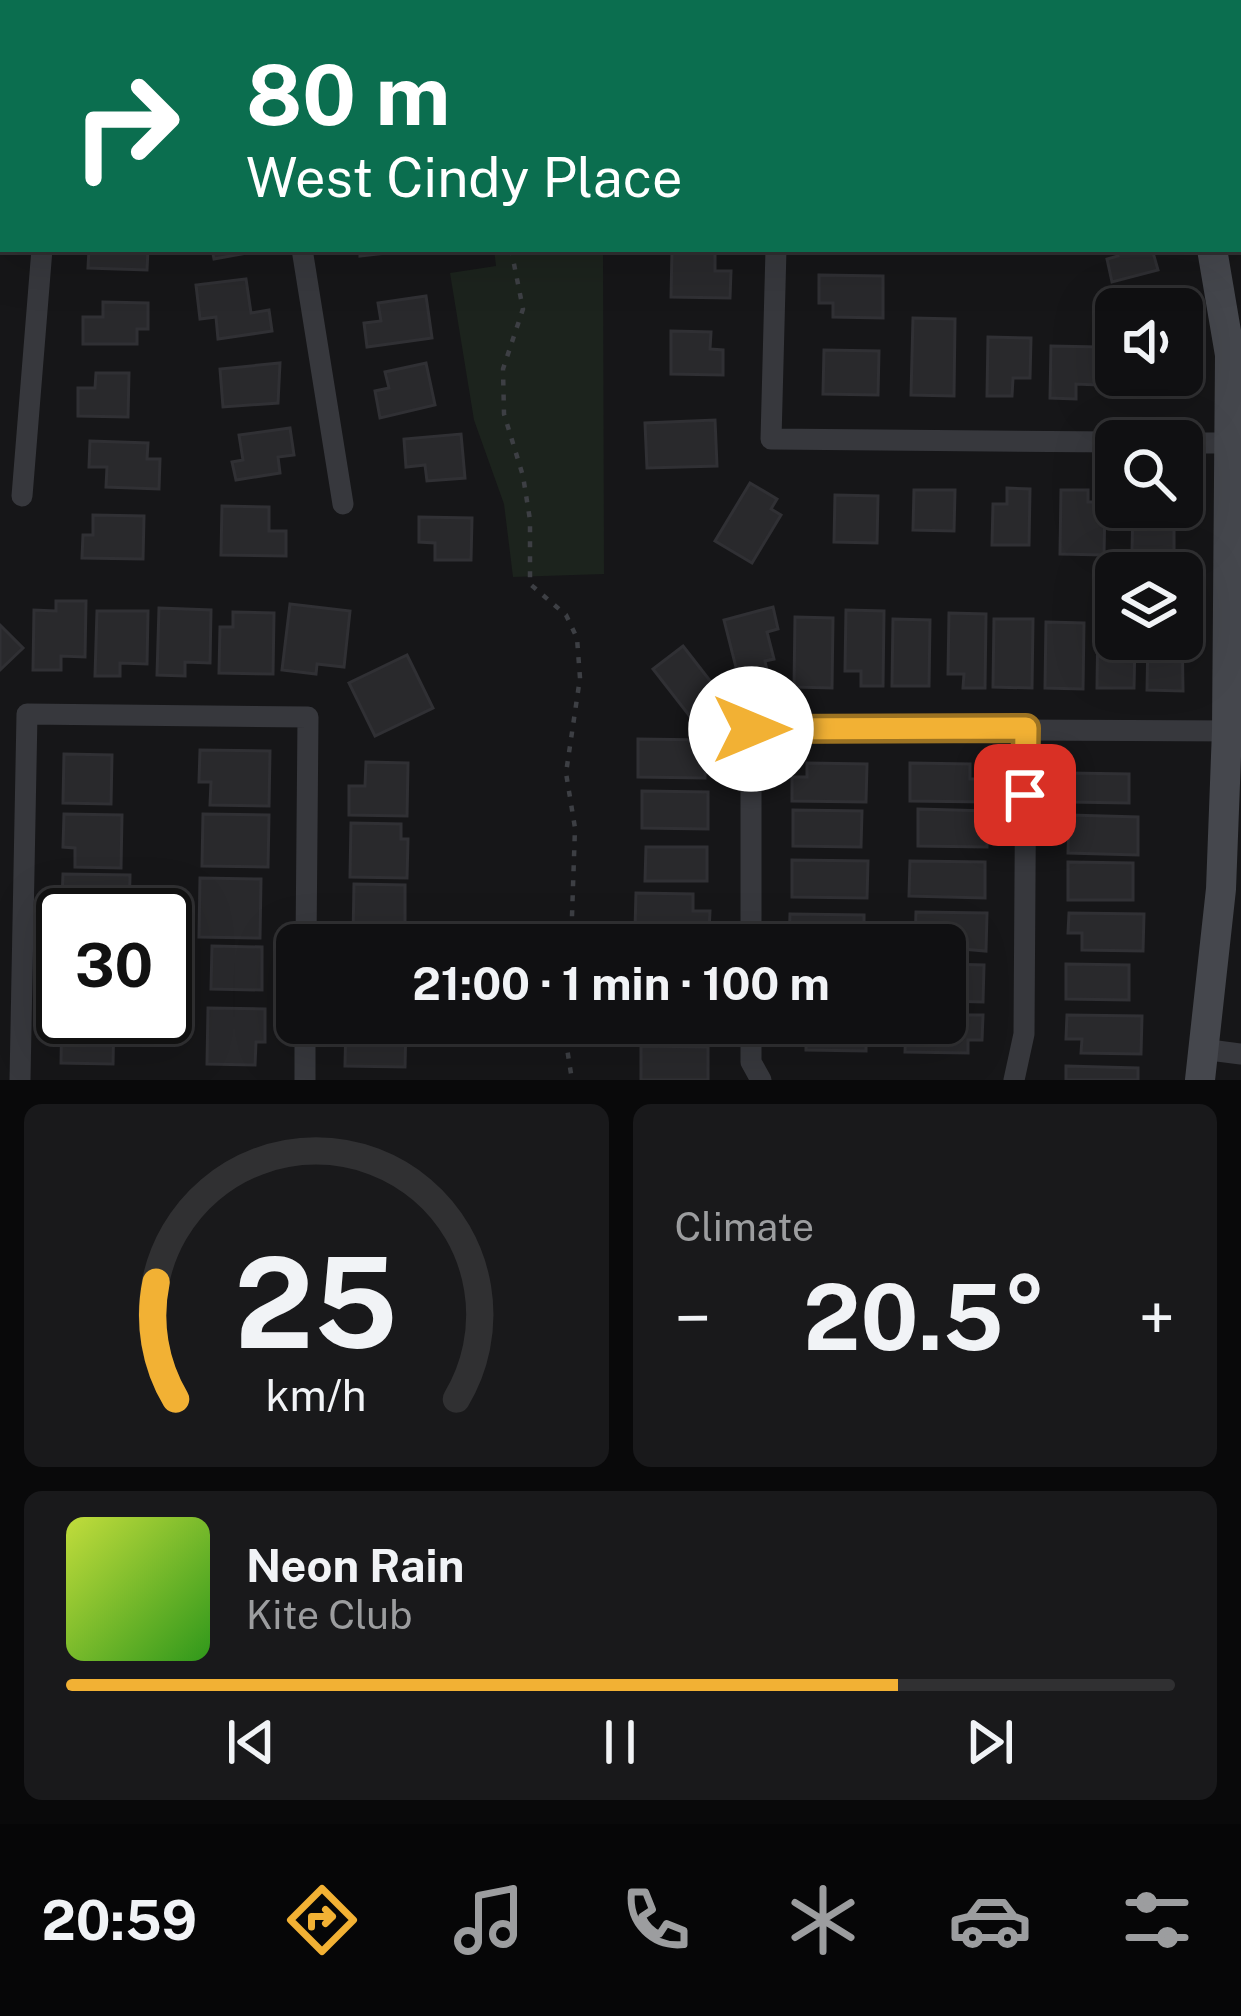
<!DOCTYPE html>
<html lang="en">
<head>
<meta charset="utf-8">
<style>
	:root { --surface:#101012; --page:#19191b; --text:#f1f3f6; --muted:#9c9d9f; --line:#303032; --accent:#f2b134 }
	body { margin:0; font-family:"Public Sans",sans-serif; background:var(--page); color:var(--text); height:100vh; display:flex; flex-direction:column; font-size:45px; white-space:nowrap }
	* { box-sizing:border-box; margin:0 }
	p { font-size:39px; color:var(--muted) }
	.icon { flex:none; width:66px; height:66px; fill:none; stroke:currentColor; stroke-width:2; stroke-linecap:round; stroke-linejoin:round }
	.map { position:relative; height:1080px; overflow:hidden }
	.details { display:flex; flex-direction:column; gap:24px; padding:24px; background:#09090a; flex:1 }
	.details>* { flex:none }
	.guide { position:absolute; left:0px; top:0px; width:1242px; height:252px; box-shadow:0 12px 48px #0002,0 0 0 3px var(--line); background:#0b6e4f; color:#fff; overflow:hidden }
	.controls { position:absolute; left:1095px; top:288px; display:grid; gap:24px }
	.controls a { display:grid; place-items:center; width:108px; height:108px; border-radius:18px; background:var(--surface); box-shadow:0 12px 48px #0002,0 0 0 3px var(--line); font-size:60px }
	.speed { position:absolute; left:36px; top:888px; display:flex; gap:24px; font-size:60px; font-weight:700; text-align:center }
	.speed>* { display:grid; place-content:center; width:156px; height:156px; border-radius:50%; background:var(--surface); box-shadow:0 12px 48px #0002,0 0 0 3px var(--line); line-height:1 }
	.speed .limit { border:6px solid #111; border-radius:18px; background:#fff; color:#111 }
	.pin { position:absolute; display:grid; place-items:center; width:102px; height:102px; color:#fff; margin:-51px; border-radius:24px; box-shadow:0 6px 18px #0006 }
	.me { position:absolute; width:132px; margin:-66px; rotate:90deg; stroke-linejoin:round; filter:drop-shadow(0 0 9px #0008) }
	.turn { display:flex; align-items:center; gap:42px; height:252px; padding:0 48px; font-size:54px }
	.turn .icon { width:156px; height:156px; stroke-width:2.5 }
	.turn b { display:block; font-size:84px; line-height:102px }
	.big { font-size:90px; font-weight:700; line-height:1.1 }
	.details .card { flex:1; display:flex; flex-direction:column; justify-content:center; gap:18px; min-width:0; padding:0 42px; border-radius:18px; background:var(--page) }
	.details .dial { align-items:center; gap:0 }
	.dial svg { height:312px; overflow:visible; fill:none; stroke:var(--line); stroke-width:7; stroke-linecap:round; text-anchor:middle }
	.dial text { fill:var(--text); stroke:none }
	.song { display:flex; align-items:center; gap:36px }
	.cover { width:144px; height:144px; border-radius:18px; background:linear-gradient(135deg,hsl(70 70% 55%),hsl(110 70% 35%)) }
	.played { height:12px; border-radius:6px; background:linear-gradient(90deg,var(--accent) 75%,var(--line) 75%) }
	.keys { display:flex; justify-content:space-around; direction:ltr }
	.heat { display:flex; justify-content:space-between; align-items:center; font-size:66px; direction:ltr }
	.details .tiles { flex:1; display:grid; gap:24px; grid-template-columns:1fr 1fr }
	.card:last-child { grid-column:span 2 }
	.trip { position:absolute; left:276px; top:924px; width:690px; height:120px; border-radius:18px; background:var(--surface); box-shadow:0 12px 48px #0002,0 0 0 3px var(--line); font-weight:700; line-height:120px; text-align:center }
	.dock { display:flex; height:192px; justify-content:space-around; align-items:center; background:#060607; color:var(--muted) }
	.dock .icon { width:84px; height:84px }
	.dock .on { color:var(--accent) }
	.dock b { font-size:54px; color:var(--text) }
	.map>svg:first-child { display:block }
	.green { fill:#1c231d }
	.building { fill:#29292c; stroke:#303034; stroke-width:3 }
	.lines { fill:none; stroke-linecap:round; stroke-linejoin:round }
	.path { stroke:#3d3f44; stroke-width:4.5; stroke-dasharray:6 9; stroke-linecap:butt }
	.street { stroke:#37383d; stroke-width:21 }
	.secondary { stroke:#45474d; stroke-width:30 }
	.route-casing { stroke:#9d7322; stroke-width:30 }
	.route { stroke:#f2b134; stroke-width:21 }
</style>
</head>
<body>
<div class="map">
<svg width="1241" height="1080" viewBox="0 0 1241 1080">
	<rect width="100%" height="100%" fill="#161618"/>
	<path class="green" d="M494 249H603L604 574 513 577 504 504 474 420 450 273 496 266Z"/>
	<g class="building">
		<path d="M173 0H234L173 3Z"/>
		<path d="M89 249H148L147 270 88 268Z"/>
		<path d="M212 249H257L258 251 214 259Z"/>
		<path d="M360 249H404V251L360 256Z"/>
		<path d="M1116 249H1152L1158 270 1112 282 1107 259 1118 256Z"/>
		<path d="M672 251H715V271H731L730 298 671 297Z"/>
		<path d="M819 275 883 276V318L833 317V303H819Z"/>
		<path d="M246 279 251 313 269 310 272 331 218 339 216 317 200 319 196 285Z"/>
		<path d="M426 296 432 338 367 347 364 323 381 321 378 303Z"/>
		<path d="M103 302 148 303V329H137V344H83V317H103Z"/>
		<path d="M913 318 955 319 954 396 911 395Z"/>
		<path d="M671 331 711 332 710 349 723 350V375L671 374Z"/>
		<path d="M988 337 1031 338 1030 378H1013L1012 396H987Z"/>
		<path d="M1051 346 1098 347 1097 385 1076 384V399L1050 398Z"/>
		<path d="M824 350 879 351 878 395 823 394Z"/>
		<path d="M280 363 278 403 223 407 220 369Z"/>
		<path d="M426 363 435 405 380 418 375 391 389 388 385 372Z"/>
		<path d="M96 373H129L128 417 78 416V388H95Z"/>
		<path d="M1132 375H1173L1172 394H1131Z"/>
		<path d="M715 420 717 466 647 468 645 423Z"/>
		<path d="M290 428 294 455 278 457 280 473 236 480 232 462 243 460 239 435Z"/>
		<path d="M461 434 465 478 427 481 425 465 406 467 404 439Z"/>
		<path d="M90 441 148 443 147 459H160L159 489 106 487 107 467H89Z"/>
		<path d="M750 483 777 499 771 509 781 515 752 563 715 541Z"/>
		<path d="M1007 488 1030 489 1029 545H992L993 504H1007Z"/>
		<path d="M914 490H955L954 531 913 530Z"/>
		<path d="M1061 490H1088V502H1105L1104 555 1060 554Z"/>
		<path d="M835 495 878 496 877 543 834 542Z"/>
		<path d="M222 506 269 507V531H286V556L221 555Z"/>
		<path d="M1133 507 1174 508V552H1132Z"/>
		<path d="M93 515 144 516 143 559 82 558 83 535H93Z"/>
		<path d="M419 517 472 518 471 560H435V543L419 542Z"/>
		<path d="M56 601H86L85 657 61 656V670H33L34 610 56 611Z"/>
		<path d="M290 604 350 611 344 667 317 664 316 674 282 670Z"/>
		<path d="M773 607 778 629 767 632 774 659 765 661 769 680 741 687 724 620Z"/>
		<path d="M159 608 211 610 210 663 185 662V676L157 675Z"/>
		<path d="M846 610 884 611 883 686H861V671H845Z"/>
		<path d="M97 611H148L147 664 120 663V676H95Z"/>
		<path d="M233 612 274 613 273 674 219 673 220 627H233Z"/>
		<path d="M949 613 986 614 985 688H963L964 674H948Z"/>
		<path d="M1098 613H1116V639H1135L1134 688H1097Z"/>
		<path d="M795 617 833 618 832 688 794 687Z"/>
		<path d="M893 619 930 620 929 686H892Z"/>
		<path d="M994 619H1033L1032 688 993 687Z"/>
		<path d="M1046 622 1084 623 1083 689 1045 688Z"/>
		<path d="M1182 623 1183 691 1147 690 1148 639H1182Z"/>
		<path d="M0 625 23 648 0 670Z"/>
		<path d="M683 646 725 700 695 723 653 669Z"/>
		<path d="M407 655 433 708 375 736 349 683Z"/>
		<path d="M638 739 706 740 705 778 638 777Z"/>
		<path d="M200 750 270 751 269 806 210 805 211 782H199Z"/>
		<path d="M64 754 112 755 111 804 63 803Z"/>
		<path d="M366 762 408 763 407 816 349 815V786H365Z"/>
		<path d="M807 763 867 764 866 802 792 801V777H807Z"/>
		<path d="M910 763 970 764V779H986V802L910 801Z"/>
		<path d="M1069 773 1129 774V803L1069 802Z"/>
		<path d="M642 791 708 792V829L642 828Z"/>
		<path d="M918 809 988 811 987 847 918 846Z"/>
		<path d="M793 810 862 811 861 847 793 846Z"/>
		<path d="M64 814 122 815 121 868 75 867V848L63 847Z"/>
		<path d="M203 814 269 815 268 867 202 866Z"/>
		<path d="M1069 815 1138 817V855L1068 853Z"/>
		<path d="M351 823 401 824V839H408L407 878 350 877Z"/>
		<path d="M646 847H707V881H645Z"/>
		<path d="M792 860 868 861 867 898 792 897Z"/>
		<path d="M910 861 985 862V898L909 896Z"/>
		<path d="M1068 862 1133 863V900H1068Z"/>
		<path d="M63 874 130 875 129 915H77V901H62Z"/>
		<path d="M200 878 261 879 260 938 199 937Z"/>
		<path d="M354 884 405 885V924H399L398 940 353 939Z"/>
		<path d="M636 893 693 894V911H710L709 931 635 930Z"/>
		<path d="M916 912 987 913 986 951 915 945Z"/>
		<path d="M1069 913 1144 914 1143 951 1082 950V933H1068Z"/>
		<path d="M790 914 864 915V945H789Z"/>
		<path d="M212 946 262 947V990L211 989Z"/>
		<path d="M945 964 984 965 983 1002 945 1001Z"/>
		<path d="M1066 964 1129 965V1000L1066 999Z"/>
		<path d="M208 1008 265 1009V1042H256L255 1065 207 1064Z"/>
		<path d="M62 1013 63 1017H114L113 1064 61 1063Z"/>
		<path d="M945 1015H983L982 1040H968V1053L905 1052 906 1023H945Z"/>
		<path d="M1067 1015 1142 1016 1141 1054 1081 1053 1082 1039H1066Z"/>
		<path d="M346 1023H406L405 1067 345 1066Z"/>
		<path d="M640 1023H708V1038L640 1037Z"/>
		<path d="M791 1023H866V1051L806 1050V1037L791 1036Z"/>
		<path d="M641 1046 708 1047V1080H641Z"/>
		<path d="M1066 1066 1138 1068V1080H1066Z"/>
	</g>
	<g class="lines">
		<g class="path">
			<path d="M546 0 547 3"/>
			<path d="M511 249 523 309 503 369 504 414 523 476 530 520V584L566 615 577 638 580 678 566 773 575 828 571 945"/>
			<path d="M563 1023 572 1080"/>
		</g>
		<g class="street">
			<path d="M277 0V3"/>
			<path d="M781 3V0"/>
			<path d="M1229 3 1239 0"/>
			<path d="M0 160H3"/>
			<path d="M302 249 343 504"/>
			<path d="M776 249 771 439 1116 442"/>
			<path d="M1182 443H1241"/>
			<path d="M22 496 42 249"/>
			<path d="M751 945V729L1240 731"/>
			<path d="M751 1023V1062L761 1080"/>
			<path d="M1202 1049 1241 1054"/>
			<path d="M20 1080 27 714 308 717 306 945"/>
			<path d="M305 1080V1023"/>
			<path d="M1014 1080 1024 1034 1026 728"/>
		</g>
		<g class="secondary">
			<path d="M1145 0V3"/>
			<path d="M1200 1080 1221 889 1227 730 1230 355 1212 249"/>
		</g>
	</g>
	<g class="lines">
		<defs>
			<path id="route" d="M751 729 1026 728 1025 795"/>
		</defs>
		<use href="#route" class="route-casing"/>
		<use href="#route" class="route"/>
	</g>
</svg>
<div class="controls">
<a><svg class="icon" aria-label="sound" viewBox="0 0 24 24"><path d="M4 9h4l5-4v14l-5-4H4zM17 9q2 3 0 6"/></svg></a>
<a><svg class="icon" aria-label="search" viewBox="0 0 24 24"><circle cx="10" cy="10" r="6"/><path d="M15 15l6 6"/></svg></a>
<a><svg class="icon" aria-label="layers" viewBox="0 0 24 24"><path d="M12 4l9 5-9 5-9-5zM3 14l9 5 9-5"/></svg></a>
</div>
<div class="speed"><div class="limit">30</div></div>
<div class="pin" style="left:1025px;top:795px;background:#d93025"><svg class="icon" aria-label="arrive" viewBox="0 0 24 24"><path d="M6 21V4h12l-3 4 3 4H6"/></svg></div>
<svg class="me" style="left:751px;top:729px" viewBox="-20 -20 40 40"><circle r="19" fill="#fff"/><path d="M0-13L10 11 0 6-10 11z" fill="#f2b134"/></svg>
<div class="trip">21:00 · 1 min · 100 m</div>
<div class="guide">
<div class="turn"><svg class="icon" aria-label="right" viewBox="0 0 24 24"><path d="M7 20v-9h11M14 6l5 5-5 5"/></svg><div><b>80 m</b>West Cindy Place</div></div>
</div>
</div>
<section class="details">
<div class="tiles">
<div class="card dial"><svg viewBox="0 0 100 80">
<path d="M14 69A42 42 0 1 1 86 69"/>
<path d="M14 69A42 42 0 0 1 9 39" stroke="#f2b134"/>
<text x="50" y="56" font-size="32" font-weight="700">25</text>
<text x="50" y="72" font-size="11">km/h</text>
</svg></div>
<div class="card"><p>Climate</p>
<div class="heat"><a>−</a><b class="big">20.5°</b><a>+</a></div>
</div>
<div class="card">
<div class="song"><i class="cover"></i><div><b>Neon Rain</b><p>Kite Club</p></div></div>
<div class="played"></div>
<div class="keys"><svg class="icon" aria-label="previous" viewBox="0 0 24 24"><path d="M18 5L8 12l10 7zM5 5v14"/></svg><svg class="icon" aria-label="pause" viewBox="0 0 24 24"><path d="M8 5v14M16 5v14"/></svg><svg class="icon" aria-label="next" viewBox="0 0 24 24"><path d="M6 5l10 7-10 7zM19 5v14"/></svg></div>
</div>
</div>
</section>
<nav class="dock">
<b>20:59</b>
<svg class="icon on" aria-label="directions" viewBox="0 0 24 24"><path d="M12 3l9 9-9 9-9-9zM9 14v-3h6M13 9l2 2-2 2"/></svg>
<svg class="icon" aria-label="music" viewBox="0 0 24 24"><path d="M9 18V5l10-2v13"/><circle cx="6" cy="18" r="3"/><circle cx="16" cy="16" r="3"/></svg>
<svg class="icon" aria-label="phone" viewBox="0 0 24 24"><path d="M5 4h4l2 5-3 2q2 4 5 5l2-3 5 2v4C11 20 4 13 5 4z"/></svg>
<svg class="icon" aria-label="climate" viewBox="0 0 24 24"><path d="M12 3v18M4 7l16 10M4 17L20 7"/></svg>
<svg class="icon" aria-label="car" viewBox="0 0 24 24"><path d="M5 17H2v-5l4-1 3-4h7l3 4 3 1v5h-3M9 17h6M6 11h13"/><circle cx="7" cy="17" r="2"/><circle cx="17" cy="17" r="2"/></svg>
<svg class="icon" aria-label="filters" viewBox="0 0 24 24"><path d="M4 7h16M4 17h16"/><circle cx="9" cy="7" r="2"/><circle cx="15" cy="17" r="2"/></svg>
</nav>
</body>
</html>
